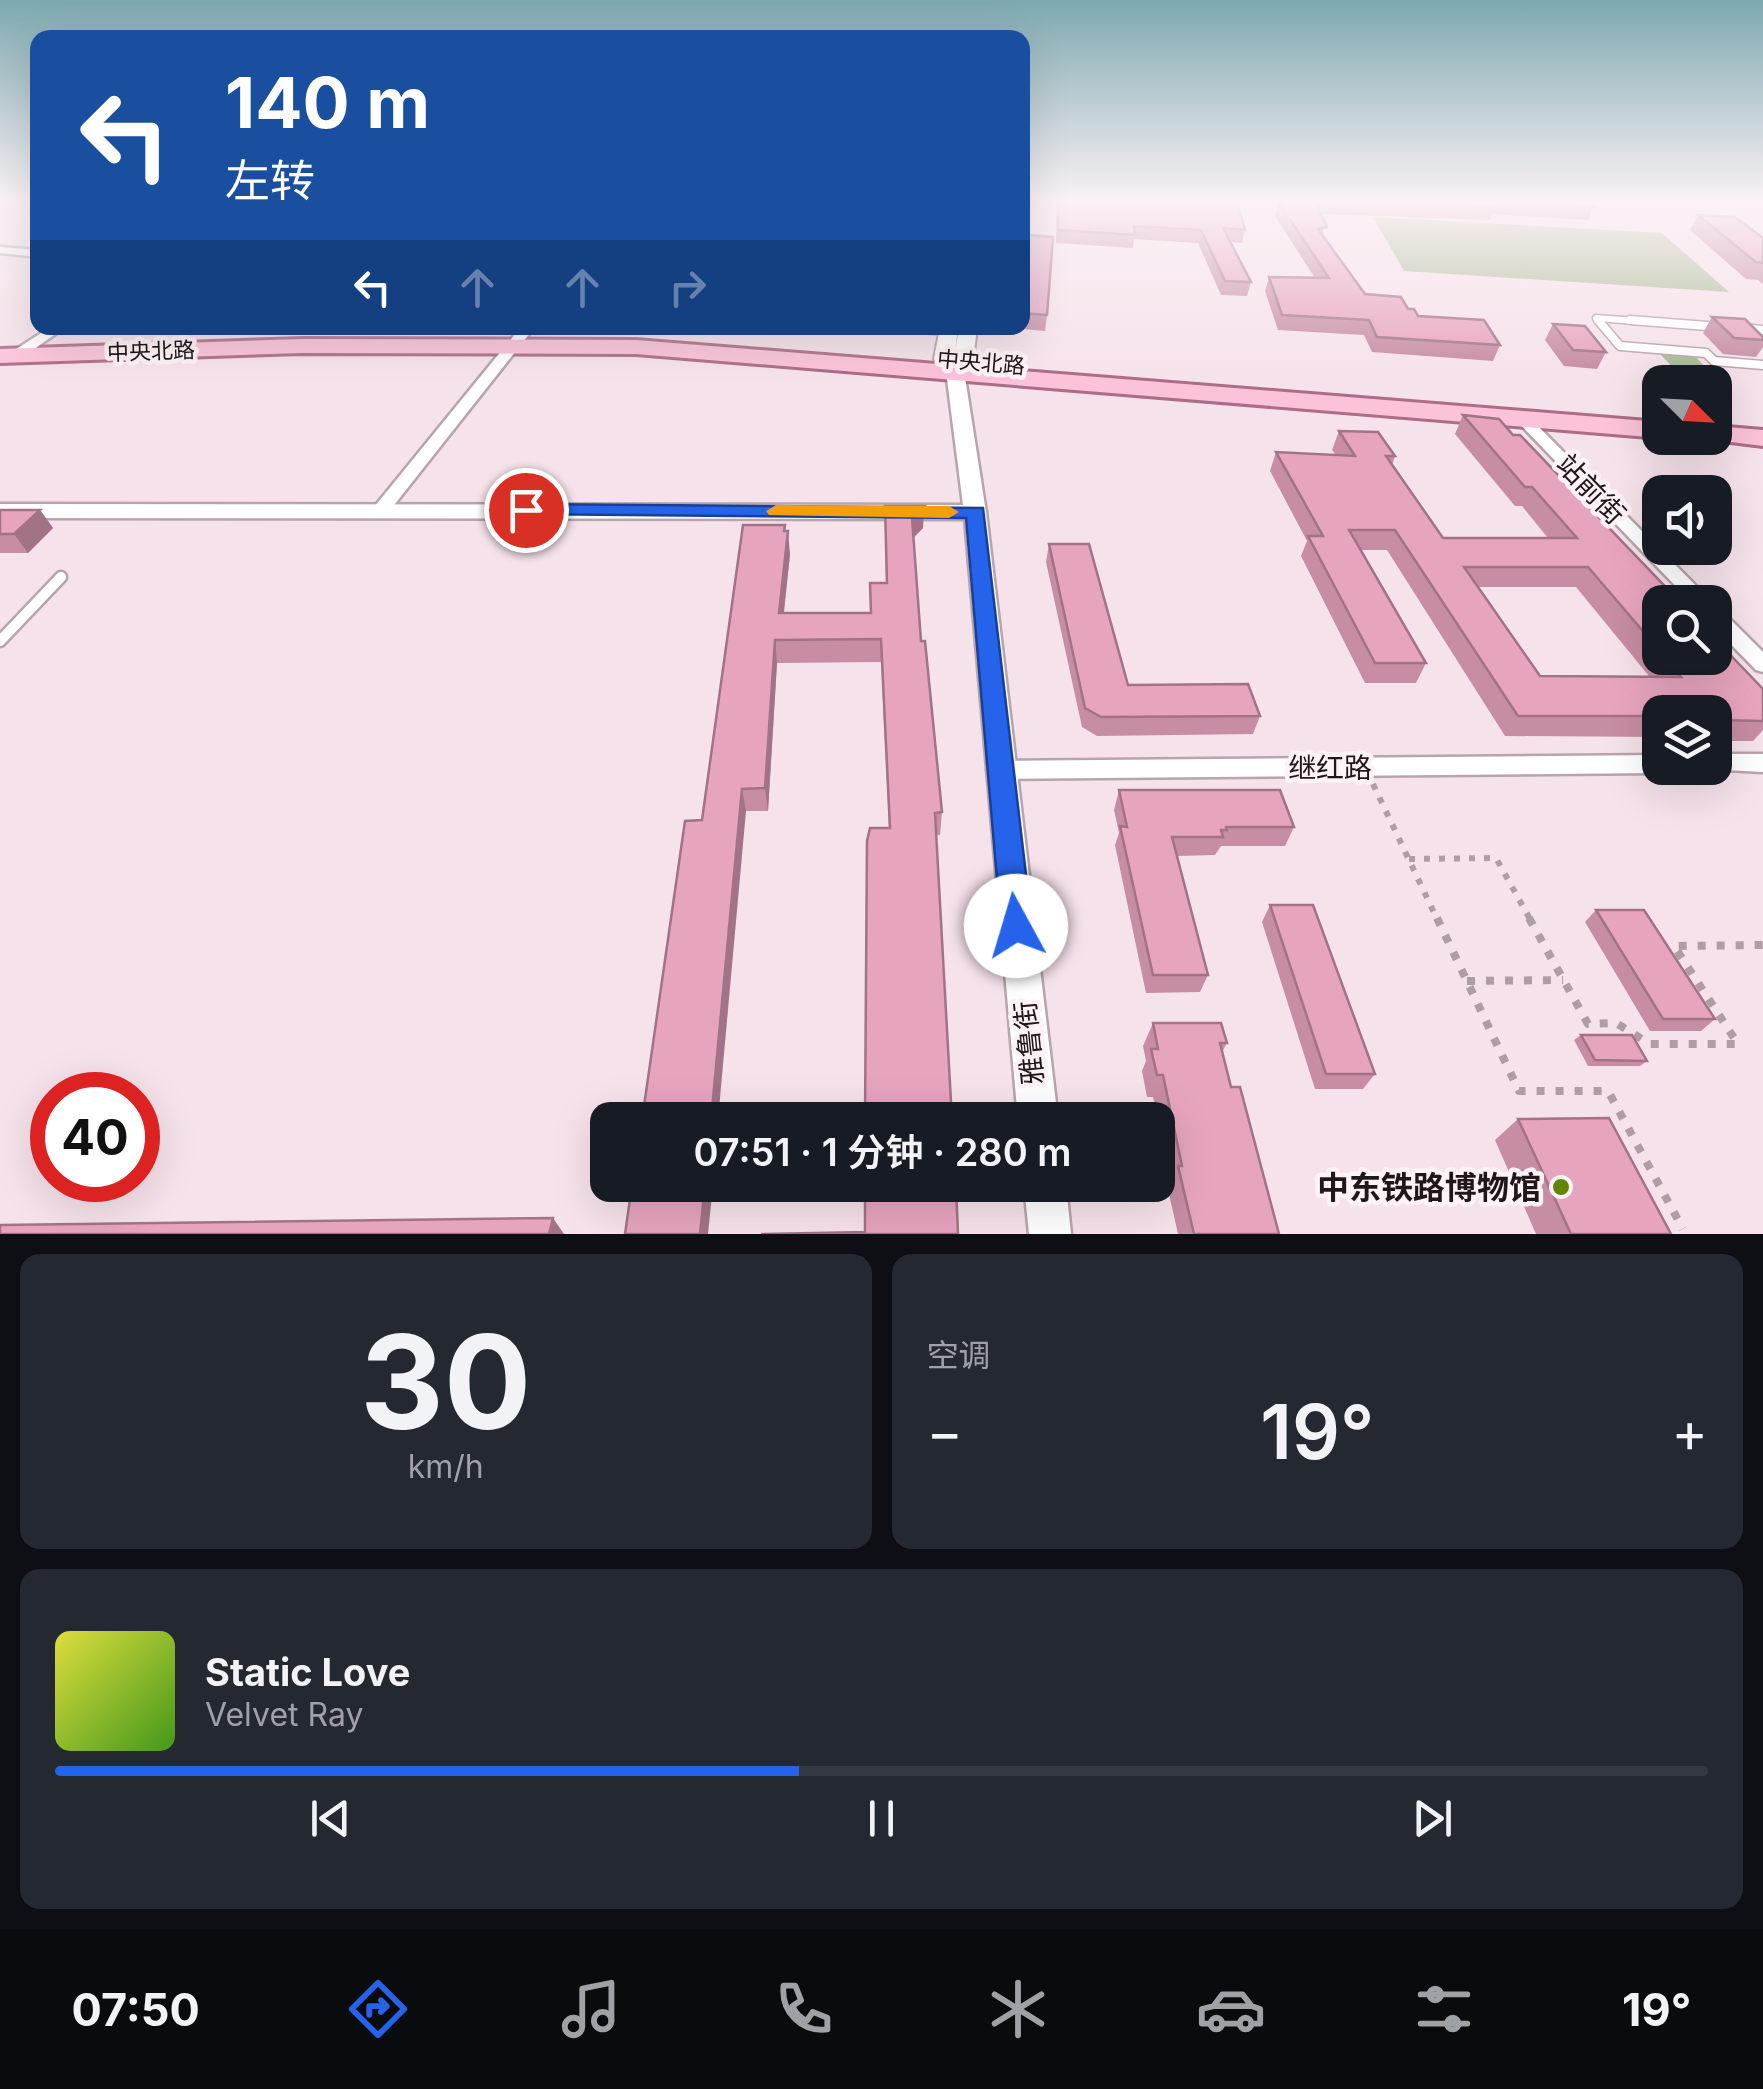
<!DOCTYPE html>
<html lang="zh">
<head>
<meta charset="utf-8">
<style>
	:root { --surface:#171b24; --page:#242831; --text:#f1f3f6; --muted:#9ea1a6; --line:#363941; --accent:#2563eb }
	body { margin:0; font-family:Inter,"Noto Sans SC",sans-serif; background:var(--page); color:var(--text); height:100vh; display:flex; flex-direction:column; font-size:38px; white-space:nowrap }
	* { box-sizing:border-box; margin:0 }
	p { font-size:32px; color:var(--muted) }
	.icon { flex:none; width:55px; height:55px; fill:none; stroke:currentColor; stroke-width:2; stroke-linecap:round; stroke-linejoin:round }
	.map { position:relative; height:1234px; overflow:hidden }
	.panel { display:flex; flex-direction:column; gap:20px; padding:20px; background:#0d0f14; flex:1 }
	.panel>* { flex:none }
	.banner { position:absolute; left:30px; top:30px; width:1000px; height:305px; border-radius:20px; box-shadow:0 10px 40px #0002; background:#1a4fa0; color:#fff; overflow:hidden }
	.needle { width:65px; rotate:114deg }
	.tools { position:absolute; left:1642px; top:365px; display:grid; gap:20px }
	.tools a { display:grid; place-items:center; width:90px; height:90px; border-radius:20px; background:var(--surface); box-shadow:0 10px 40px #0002; font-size:50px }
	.speed { position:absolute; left:30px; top:1072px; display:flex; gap:20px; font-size:50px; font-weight:700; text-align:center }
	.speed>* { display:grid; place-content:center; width:130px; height:130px; border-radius:50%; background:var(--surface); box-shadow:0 10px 40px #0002; line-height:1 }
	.speed .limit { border:15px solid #d22; background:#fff; color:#111 }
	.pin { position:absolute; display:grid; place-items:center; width:85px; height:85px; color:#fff; margin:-42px; border:5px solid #fff; border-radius:50%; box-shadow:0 2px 10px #0007 }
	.me { position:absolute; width:110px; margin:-55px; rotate:354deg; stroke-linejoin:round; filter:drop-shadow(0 0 8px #0008) }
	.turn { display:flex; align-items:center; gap:35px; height:210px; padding:0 30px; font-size:45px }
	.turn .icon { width:130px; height:130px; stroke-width:2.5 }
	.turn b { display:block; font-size:70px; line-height:85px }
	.lanes { display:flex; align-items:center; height:95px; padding:0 30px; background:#0003; justify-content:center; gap:50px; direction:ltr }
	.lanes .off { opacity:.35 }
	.big { font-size:75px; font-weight:600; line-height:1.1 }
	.panel .tile { flex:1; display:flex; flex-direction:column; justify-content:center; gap:15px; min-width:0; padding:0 35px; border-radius:20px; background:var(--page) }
	.panel .dial { align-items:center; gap:0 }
	.dial b { font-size:130px; line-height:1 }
	.song { display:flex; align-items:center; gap:30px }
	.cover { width:120px; height:120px; border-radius:15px; background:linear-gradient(135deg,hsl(60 70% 55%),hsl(100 70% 35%)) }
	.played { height:10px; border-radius:5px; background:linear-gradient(90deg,var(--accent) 45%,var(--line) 45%) }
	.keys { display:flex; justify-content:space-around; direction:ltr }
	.heat { display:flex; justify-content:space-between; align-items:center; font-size:55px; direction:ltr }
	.panel .tiles { flex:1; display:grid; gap:20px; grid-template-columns:1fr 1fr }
	.tile:last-child { grid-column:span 2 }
	.trip { position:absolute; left:590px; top:1102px; width:585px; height:100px; border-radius:20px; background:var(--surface); box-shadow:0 10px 40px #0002; font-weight:600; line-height:100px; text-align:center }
	.dock { display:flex; height:160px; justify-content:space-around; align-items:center; background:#090b0e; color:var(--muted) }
	.dock .icon { width:70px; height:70px }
	.dock .current { color:var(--accent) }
	.dock b { font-size:45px; color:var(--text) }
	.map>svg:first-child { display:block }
	.green { fill:#abbc96 }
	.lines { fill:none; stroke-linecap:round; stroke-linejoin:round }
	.service-far2-casing { stroke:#b8a5ac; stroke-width:9 }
	.service-far1-casing { stroke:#b8a5ac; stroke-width:11 }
	.service-casing { stroke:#b8a5ac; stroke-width:15 }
	.minor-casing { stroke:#b8a5ac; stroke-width:5 }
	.tertiary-casing { stroke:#b8a5ac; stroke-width:5 }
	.secondary-casing { stroke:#b8a5ac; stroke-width:4 }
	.primary-casing { stroke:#ad6c87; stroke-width:6 }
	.path-far1 { stroke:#ae9ea4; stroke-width:6; stroke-dasharray:6 9; stroke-linecap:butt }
	.path { stroke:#ae9ea4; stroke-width:8; stroke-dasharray:8 11; stroke-linecap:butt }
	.service-far2 { stroke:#fff; stroke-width:6 }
	.service-far1 { stroke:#fff; stroke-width:8 }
	.service { stroke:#fff; stroke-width:10 }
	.minor { fill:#fff; fill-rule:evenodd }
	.tertiary { fill:#fff; fill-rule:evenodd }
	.secondary { fill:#fff; fill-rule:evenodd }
	.primary { fill:#fbc2da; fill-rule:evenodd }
	.wall { fill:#c78da4; fill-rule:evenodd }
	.shaded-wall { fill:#a27386 }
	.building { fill:#e7a4bf; stroke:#a27386; stroke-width:2.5 }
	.route { fill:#2563eb; stroke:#184099; stroke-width:2.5 }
	.slow { fill:#f59e0b }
	.poi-dot { fill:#608505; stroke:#fef2f6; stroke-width:4 }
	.labels { text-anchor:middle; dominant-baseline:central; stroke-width:9; stroke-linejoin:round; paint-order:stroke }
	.far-street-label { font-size:22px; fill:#1f171a; stroke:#fef2f6 }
	.street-label { font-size:28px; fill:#1f171a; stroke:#fef2f6 }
	.near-poi-label { font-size:32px; font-weight:bold; fill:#1f171a; stroke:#fef2f6; text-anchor:end }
</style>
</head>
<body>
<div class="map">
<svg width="1763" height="1234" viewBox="0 0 1763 1234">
	<rect width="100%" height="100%" fill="#f6e2ea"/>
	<g class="green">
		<path d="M1373 217 1662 233 1729 292 1404 271Z"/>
		<path d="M1667 353 1697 358 1720 384 1686 381 1661 355Z"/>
	</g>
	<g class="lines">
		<defs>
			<path id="service-far2" d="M1600 323 1596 318 1664 323"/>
			<g id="service-far1">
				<path d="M1598 320 1620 346 1706 353 1714 361 1763 365"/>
				<path d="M1630 320 1720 327"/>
				<path d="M905 328 948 331"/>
				<path d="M1742 328 1763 330"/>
			</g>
			<path id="service" d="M0 641 61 577"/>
			<g id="minor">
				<path d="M0 247 38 250V257L0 253Z"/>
				<path d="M49 328H64L20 359H10V353Z"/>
				<path d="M520 328H534L387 514H375L372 510 375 506Z"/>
				<path d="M1522 413 1527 415 1712 602H1691L1517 421 1514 418Z"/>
				<path d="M1715 609 1722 611 1763 652V672L1756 670 1715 628Z"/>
				<path d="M1715 754H1763V772L1707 769 1715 768Z"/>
				<path d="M1660 755V768H1670L1660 773 999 779 991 777 987 770 991 763 999 761Z"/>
			</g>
			<g id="tertiary">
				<path d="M955 366 964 371 986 512 1058 1120H1018L965 519 0 518V504L963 505 946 371Z"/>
				<path d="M1024 1185H1066L1071 1234H1029Z"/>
			</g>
			<path id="secondary" d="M940 328H958L955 351 959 328H977L973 360 962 375H948L934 359Z"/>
			<g id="primary">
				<path d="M302 339 636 340 1660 422 1661 438 636 354 302 353 0 363V349Z"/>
				<path d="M1715 426 1763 430V446L1706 439 1715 438Z"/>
			</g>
		</defs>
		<use href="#service-far2" class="service-far2-casing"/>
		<use href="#service-far1" class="service-far1-casing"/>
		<use href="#service" class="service-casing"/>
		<use href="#minor" class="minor-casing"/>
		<use href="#tertiary" class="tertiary-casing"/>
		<use href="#secondary" class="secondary-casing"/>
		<use href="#primary" class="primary-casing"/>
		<g class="path-far1">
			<path d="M1373 784 1438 921"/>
			<path d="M1409 859 1496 858 1531 921"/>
		</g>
		<g class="path">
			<path d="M1437 918 1519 1091H1608L1683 1229"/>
			<path d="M1529 918 1588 1024 1616 1023 1650 1044H1738L1674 946 1763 945"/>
			<path d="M1467 981 1563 980"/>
		</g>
		<use href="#service-far2" class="service-far2"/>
		<use href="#service-far1" class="service-far1"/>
		<use href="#service" class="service"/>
		<use href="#minor" class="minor"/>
		<use href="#tertiary" class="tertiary"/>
		<use href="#secondary" class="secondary"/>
		<use href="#primary" class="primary"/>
	</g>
	<g class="wall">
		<path d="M1057 200H1237L1245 230 1242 243 1230 242 1251 282 1247 296 1221 295 1198 243 1134 239 1133 248 1056 243Z"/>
		<path d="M1280 200H1586L1594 207 1588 220 1492 214 1490 220 1321 214 1324 237 1365 294 1408 309 1418 316 1500 345 1493 361 1372 352 1364 335 1278 330 1265 291 1269 277 1315 278 1275 216Z"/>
		<path d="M1721 200H1752L1749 204Z"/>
		<path d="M1698 215 1763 238V284L1758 280 1746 279 1690 230Z"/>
		<path d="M1022 244 1047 315 1045 331 1011 328H1022Z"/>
		<path d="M1712 317 1763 337V347L1756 357 1723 354 1703 333Z"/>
		<path d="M1553 324 1606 352 1597 369 1564 366 1545 340Z"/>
		<path d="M1463 415 1660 602V658H1715L1763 689V730L1753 741H1715V712H1660V737L1505 736 1387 550H1361L1426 663 1416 683H1365L1301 556 1307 541 1270 471 1276 452 1336 455 1332 450 1339 431 1395 456 1392 465 1443 538H1548L1522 506H1515L1455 434ZM1478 587H1576L1649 676H1540Z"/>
		<path d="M924 506 923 528 913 538 921 641 942 812 940 835 889 828 881 662 777 663 768 811H746L702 820 785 531 790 554 784 613H871L886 583 885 528Z"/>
		<path d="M0 510H40L53 528 28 553H0Z"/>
		<path d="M1049 544 1128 685 1260 716 1253 734 1097 736 1082 727 1046 562Z"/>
		<path d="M1119 790 1294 827 1285 846H1221L1215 855 1177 856 1208 975 1200 992 1146 993 1115 845 1119 833 1114 810Z"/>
		<path d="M1270 905 1375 1074 1363 1089H1315L1262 922Z"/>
		<path d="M1596 910 1715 1019 1701 1031H1650L1585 922Z"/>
		<path d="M1153 1023 1227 1043 1222 1052 1231 1087 1279 1234H1178L1167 1185 1170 1180 1153 1097H1147L1142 1071 1146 1061 1143 1046Z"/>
		<path d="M1581 1035 1647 1061 1640 1066H1588L1574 1040Z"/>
		<path d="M1518 1119 1671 1234H1536L1495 1140Z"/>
	</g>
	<g class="shaded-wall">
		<path d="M924 506 923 528 911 540 912 518Z"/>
		<path d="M40 510 53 528 28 553 14 534Z"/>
		<path d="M785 525 787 547 788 531 790 554 781 636 779 613Z"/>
		<path d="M775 640 777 663 768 811 765 788Z"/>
		<path d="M742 789 746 811 718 1120H711Z"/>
		<path d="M705 1185H713L708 1234H700Z"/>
		<path d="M553 1218 564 1234H549Z"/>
	</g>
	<g class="building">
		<path d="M1058 200H1237L1245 230 1223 228 1251 282 1225 281 1201 230 1134 226 1135 235 1058 230Z"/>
		<path d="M1283 200H1586L1594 207 1490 201 1495 207 1315 200 1327 227 1318 229 1365 294 1401 297 1408 309H1414L1418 316 1484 320 1500 345 1377 337 1369 320 1282 315 1269 277 1329 278 1279 203Z"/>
		<path d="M1698 215 1735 217 1763 238V263L1756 262Z"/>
		<path d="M1024 235 1053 237 1047 315 1022 313Z"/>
		<path d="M1712 317 1745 319 1763 337V340L1734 338Z"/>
		<path d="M1553 324 1585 326 1606 352 1573 350Z"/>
		<path d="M1463 415 1499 419 1513 435H1520L1680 602H1660V651L1588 567H1464L1540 676 1681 677 1665 658H1715V639L1763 689V721L1718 720 1715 716V712H1660V716H1518L1395 530H1349L1426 663H1375L1308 536H1323L1276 452 1355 456 1339 431 1378 432 1395 456H1386L1443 538H1577L1532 487H1525Z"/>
		<path d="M885 506H924L912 518 921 641H925L942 812 935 813 952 1120H865L867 841 870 828H890L881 639 775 640 765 788 742 789 711 1120H642L685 821 702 820 743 525H785L784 531H788L779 613H871L870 583H887Z"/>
		<path d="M0 510H40L14 534H0Z"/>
		<path d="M1049 544H1089L1128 685 1248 684 1260 716 1101 717 1085 708Z"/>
		<path d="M1119 790H1280L1294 827H1226L1227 830H1221L1223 837H1172L1208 975H1153L1120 826 1127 827Z"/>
		<path d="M1270 905H1313L1375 1074H1326Z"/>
		<path d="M1596 910H1644L1715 1019H1663Z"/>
		<path d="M1153 1023H1221L1227 1043H1220L1231 1087H1240L1279 1234H1194L1178 1166H1182L1163 1075H1157L1151 1049H1158Z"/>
		<path d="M1581 1035H1632L1647 1061 1595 1060Z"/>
		<path d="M1609 1118 1671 1234H1571L1518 1119Z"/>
		<path d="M632 1185H705L700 1234H625Z"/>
		<path d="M865 1185H956L958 1234H761L865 1232Z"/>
		<path d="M553 1218 549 1234H0V1225Z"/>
	</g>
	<linearGradient id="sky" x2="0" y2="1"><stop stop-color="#7da8af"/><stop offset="0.54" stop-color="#fbf2f6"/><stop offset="1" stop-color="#fbf2f6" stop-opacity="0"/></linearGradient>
	<rect width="1763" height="373" fill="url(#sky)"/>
	<path class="route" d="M526 504 983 508 1032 926 1027 935 1016 939 1005 935 1001 926 966 518 519 514V506Z"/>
	<path class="slow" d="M776 505 949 506 959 512 949 518 769 515 766 511Z"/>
	<circle class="poi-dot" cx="1561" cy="1187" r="10"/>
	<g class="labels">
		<g class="far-street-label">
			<text transform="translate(151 351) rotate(-2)">中央北路</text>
			<text transform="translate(981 362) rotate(5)">中央北路</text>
		</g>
		<g class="street-label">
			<text transform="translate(1591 489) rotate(46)">站前街</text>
			<text x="1330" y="768">继红路</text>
			<text transform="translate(1029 1043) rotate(-96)">雅鲁街</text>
		</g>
		<g class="near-poi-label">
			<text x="1541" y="1187">中东铁路博物馆</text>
		</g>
	</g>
</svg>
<div class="tools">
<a><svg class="needle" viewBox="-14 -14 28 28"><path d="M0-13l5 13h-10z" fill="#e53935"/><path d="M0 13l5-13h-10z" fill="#9ea1a6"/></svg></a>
<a><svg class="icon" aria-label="sound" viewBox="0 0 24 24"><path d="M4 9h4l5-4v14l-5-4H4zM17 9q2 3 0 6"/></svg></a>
<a><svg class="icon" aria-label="search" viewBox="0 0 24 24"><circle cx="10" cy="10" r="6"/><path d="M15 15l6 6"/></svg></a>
<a><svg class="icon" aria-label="layers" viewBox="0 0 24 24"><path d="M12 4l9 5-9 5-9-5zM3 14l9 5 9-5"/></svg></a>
</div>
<div class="speed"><div class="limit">40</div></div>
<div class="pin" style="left:526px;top:510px;background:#d93025"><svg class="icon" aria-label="arrive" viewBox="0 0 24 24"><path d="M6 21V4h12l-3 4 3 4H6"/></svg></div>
<svg class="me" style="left:1016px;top:926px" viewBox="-20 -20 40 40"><circle r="19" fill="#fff"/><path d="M0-13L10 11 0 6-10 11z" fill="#2563eb"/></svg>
<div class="trip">07:51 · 1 分钟 · 280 m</div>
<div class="banner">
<div class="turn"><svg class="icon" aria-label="left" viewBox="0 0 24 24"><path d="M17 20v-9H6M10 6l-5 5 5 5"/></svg><div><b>140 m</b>左转</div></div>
<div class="lanes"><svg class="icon" aria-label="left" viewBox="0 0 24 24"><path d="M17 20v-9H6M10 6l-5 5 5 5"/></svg><svg class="icon off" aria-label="ahead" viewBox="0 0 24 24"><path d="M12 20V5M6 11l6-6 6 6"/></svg><svg class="icon off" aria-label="ahead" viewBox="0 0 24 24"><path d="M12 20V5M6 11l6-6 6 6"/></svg><svg class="icon off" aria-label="right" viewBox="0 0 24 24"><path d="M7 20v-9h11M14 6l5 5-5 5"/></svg></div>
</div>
</div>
<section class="panel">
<div class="tiles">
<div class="tile dial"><b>30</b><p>km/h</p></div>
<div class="tile"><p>空调</p>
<div class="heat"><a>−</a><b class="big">19°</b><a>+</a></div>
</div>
<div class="tile">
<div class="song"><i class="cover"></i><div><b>Static Love</b><p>Velvet Ray</p></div></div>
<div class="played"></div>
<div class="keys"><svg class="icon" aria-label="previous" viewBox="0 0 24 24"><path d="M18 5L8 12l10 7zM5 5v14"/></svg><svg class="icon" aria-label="pause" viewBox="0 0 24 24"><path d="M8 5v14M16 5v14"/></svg><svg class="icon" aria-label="next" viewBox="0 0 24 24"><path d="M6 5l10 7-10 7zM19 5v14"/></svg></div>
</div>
</div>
</section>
<nav class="dock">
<b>07:50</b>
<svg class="icon current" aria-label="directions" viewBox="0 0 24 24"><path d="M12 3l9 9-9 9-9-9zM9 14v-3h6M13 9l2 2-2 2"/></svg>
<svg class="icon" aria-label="music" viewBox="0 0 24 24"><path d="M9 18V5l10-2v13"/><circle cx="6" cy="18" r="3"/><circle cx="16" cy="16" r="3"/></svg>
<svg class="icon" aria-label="phone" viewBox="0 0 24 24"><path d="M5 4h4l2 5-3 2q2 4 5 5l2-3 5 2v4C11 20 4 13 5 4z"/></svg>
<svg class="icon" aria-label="climate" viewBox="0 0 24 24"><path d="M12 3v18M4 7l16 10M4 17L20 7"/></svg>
<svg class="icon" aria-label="car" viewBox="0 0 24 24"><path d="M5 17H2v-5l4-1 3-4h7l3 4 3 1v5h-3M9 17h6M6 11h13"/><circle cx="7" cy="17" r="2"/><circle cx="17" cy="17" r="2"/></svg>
<svg class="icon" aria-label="filters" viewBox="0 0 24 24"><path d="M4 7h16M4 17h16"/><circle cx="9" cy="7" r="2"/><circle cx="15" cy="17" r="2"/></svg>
<b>19°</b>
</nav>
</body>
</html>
